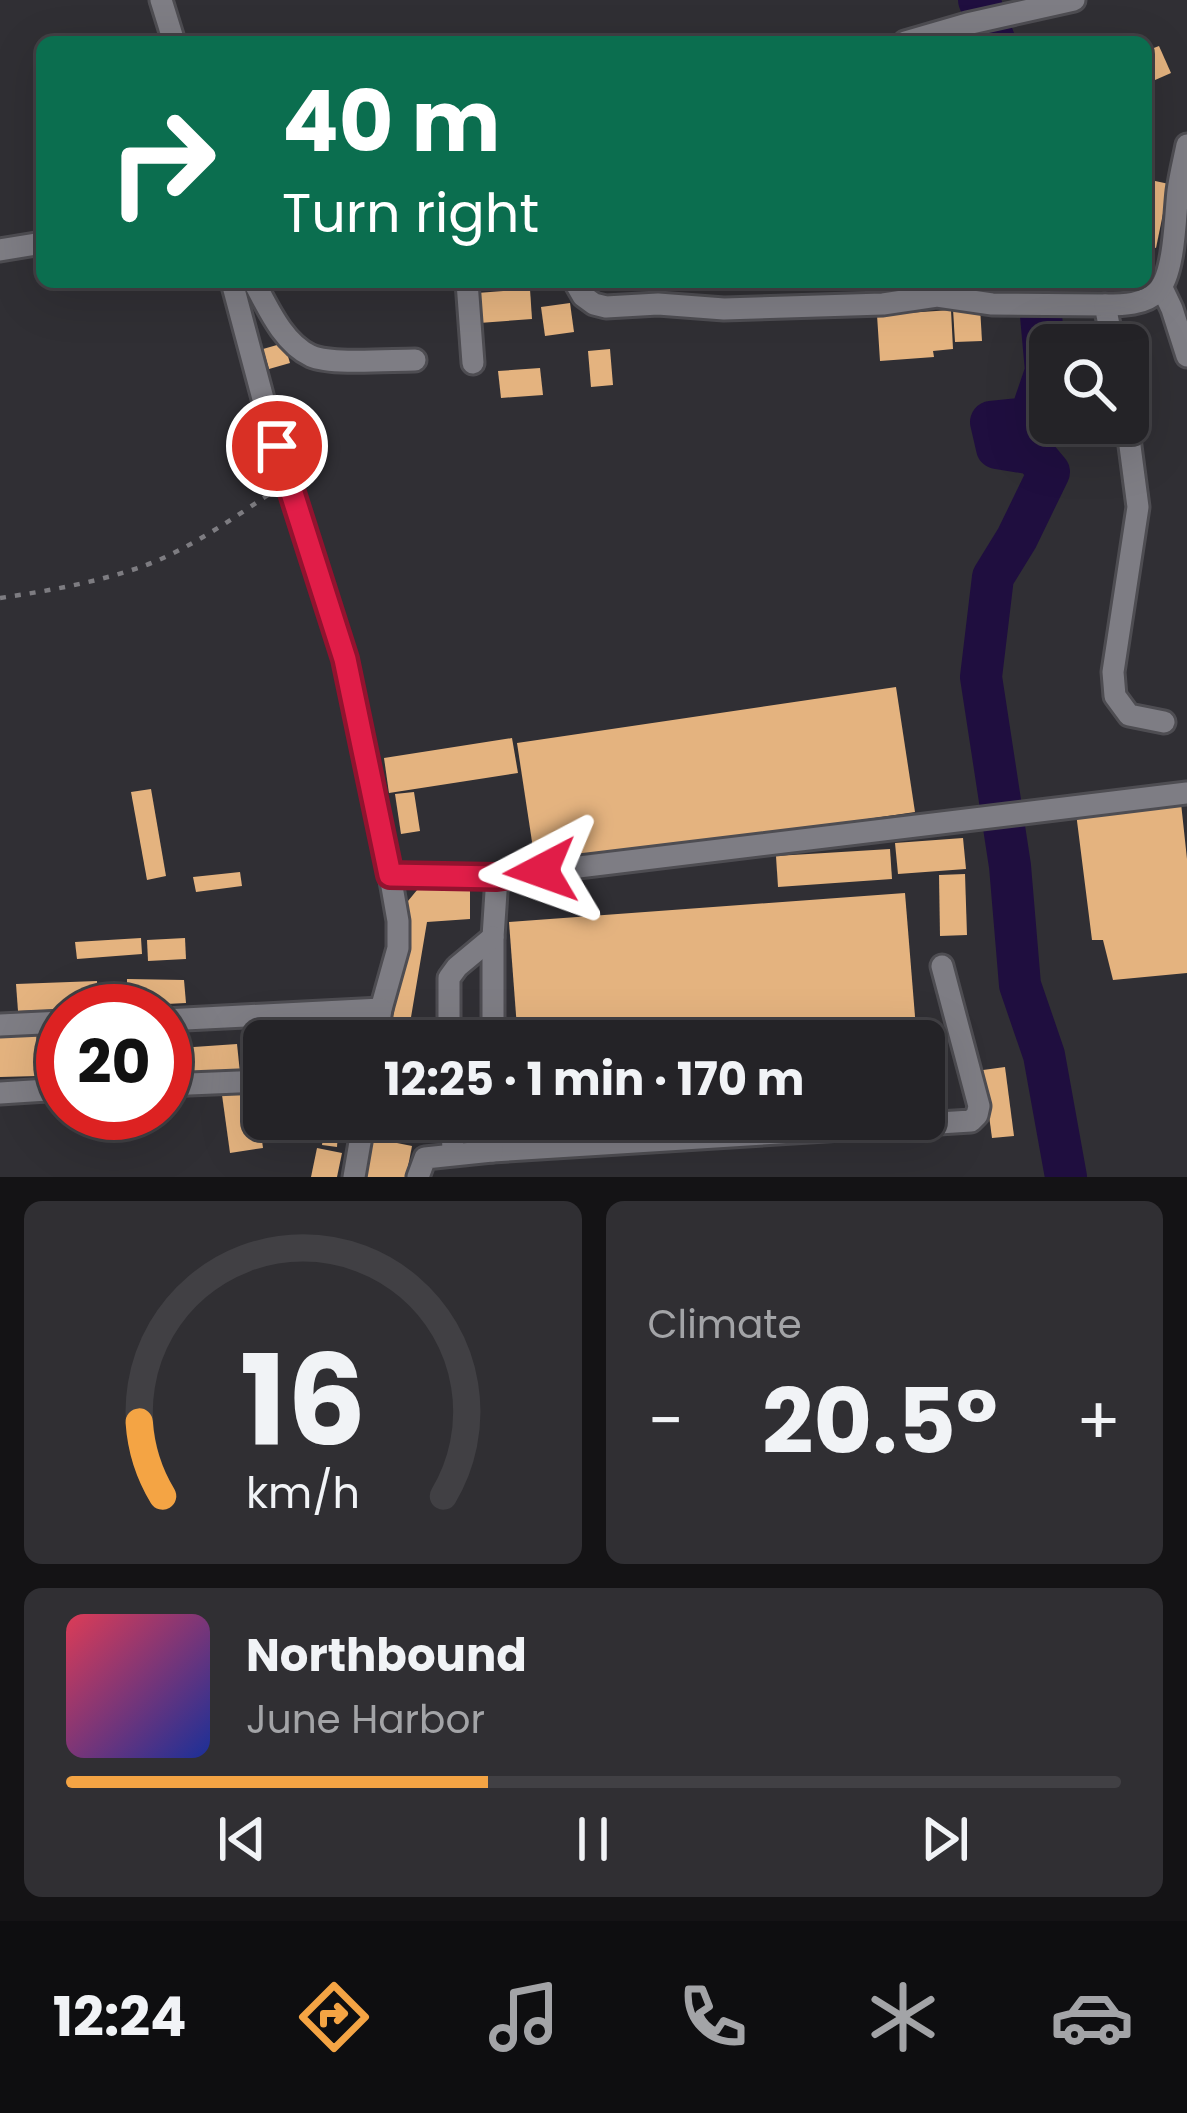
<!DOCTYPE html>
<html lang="en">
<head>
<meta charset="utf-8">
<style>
	:root { --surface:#242327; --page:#302f33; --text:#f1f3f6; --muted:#a3a4a7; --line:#414044; --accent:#f4a444 }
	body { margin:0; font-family:Poppins,sans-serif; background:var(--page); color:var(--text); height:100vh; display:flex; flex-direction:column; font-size:45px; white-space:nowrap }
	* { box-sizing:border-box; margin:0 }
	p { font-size:39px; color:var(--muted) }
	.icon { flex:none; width:66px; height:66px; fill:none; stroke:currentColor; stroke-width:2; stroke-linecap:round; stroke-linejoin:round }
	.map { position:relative; height:1177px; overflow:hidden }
	.panel { display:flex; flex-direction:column; gap:24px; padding:24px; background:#141315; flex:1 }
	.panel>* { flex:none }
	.top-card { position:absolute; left:36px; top:36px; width:1116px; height:252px; border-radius:18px; box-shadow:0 12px 48px #0002,0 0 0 3px var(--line); background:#0b6e4f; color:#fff; overflow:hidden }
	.controls { position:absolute; left:1029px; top:324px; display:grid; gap:24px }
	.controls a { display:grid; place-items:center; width:120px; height:120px; border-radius:18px; background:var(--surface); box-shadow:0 12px 48px #0002,0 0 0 3px var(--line); font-size:60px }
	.speed { position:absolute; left:36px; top:984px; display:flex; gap:24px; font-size:60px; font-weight:700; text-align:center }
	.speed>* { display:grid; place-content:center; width:156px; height:156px; border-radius:50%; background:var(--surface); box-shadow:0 12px 48px #0002,0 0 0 3px var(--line); line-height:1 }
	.speed .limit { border:18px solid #d22; background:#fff; color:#111 }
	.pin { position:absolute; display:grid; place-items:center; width:102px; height:102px; color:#fff; margin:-51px; border:6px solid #fff; border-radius:50%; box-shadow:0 3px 12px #0007 }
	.me { position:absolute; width:132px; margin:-66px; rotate:266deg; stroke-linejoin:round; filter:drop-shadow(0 0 9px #0008) }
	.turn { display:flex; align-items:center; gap:42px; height:252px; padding:0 48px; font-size:54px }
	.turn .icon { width:156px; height:156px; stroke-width:2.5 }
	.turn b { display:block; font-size:84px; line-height:102px }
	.big { font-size:90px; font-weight:700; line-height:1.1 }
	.panel .widget { flex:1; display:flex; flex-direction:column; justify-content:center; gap:18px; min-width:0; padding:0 42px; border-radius:18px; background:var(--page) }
	.panel .dial { align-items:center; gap:0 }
	.dial svg { height:312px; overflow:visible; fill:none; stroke:var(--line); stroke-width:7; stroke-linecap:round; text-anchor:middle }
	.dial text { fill:var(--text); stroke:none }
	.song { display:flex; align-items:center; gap:36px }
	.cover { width:144px; height:144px; border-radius:18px; background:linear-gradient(135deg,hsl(350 70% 55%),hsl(230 70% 35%)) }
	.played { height:12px; border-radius:6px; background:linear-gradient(90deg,var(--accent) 40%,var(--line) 40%) }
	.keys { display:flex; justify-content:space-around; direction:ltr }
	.heat { display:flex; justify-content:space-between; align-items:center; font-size:66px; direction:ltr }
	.panel .tiles { flex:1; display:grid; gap:24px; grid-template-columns:1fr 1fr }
	.widget:last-child { grid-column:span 2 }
	.trip { position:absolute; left:243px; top:1020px; width:702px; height:120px; border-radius:18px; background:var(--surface); box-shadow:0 12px 48px #0002,0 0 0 3px var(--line); font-weight:700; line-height:120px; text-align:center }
	.menu { display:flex; height:192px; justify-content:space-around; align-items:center; background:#0e0e10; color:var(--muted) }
	.menu .icon { width:84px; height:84px }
	.menu .active { color:var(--accent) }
	.menu b { font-size:54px; color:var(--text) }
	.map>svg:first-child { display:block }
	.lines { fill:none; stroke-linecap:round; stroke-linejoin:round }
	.river { stroke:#1f0e3f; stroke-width:42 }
	.building { fill:#e4b37f }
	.minor-casing { stroke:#4e4d52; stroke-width:27 }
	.path { stroke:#7d7c81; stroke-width:4.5; stroke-dasharray:6 9; stroke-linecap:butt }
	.minor { stroke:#7e7d84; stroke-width:21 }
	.route-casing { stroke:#92132f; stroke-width:30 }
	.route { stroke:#e11d48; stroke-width:21 }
</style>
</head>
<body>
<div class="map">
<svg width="1187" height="1177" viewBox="0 0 1187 1177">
	<rect width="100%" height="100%" fill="#302f34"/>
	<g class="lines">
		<g class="river">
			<path d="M979 0 995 42"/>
			<path d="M1038 282 1046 371 1030 418 991 422 997 448 1034 454 1049 472 1017 538 993 577 981 677 1010 866 1020 985 1044 1055 1066 1177"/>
		</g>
	</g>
	<g class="building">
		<path d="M1159 46 1171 73 1146 84V51Z"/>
		<path d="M1146 179 1169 184 1156 248 1146 245Z"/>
		<path d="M530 289 532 319 479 323 477 293Z"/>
		<path d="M570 303 574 332 545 336 541 307Z"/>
		<path d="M980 307 982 341 955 342 953 309Z"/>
		<path d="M951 310 953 349 933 351 934 357 880 361 877 315Z"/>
		<path d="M284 343 290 363 269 369 263 349Z"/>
		<path d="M610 349 613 385 591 387 588 351Z"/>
		<path d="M540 368 543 395 501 398 498 371Z"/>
		<path d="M896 687 915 812 536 868 517 743Z"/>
		<path d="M512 738 518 773 389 793 384 758Z"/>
		<path d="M151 789 166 876 147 880 131 792Z"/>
		<path d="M414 792 420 831 401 834 395 794Z"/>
		<path d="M1181 803 1187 859V973L1113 980 1103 940H1092L1076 813Z"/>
		<path d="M963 838 966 869 898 874 895 843Z"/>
		<path d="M890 849 892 879 778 887 776 856Z"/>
		<path d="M240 872 242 886 196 892 193 877Z"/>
		<path d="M965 874 967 935 940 936 939 875Z"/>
		<path d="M470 883V919L427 922 407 1041H385L408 901 422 884Z"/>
		<path d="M905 893 917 1041H518L509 922Z"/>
		<path d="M141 938 142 954 77 959 75 942Z"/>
		<path d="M185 938 186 959 148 961 147 940Z"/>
		<path d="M127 979 184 980 186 1003 127 1006Z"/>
		<path d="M97 981 98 1008 18 1011 16 984Z"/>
		<rect x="333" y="1015" width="29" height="22"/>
		<path d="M36 1028 38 1076 0 1077V1029Z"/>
		<path d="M264 1042V1067L246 1068 244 1043Z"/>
		<path d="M237 1044 240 1073 165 1079V1049Z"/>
		<path d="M1005 1067 1014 1136 992 1138 983 1070Z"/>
		<path d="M255 1090 263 1148 230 1153 222 1095Z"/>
		<path d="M326 1119H339L337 1147 322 1145Z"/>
		<path d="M524 1119H814V1122L526 1143Z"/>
		<path d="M372 1138 412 1146 406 1177H364Z"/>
		<path d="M317 1148 342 1153 337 1177H311Z"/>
	</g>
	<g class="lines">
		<defs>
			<g id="minor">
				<path d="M161 0 174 42"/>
				<path d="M905 42 967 24 1074 0"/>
				<path d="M0 250 42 243"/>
				<path d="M232 282 266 410 345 659 390 875 398 921V948L381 1009 376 1041"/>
				<path d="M254 282C268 308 283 343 311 356 332 365 390 360 415 360"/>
				<path d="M467 282 473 363"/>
				<path d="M575 282 583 296 594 304 606 307 658 304 724 309 883 304 937 296 992 304 1105 305 1113 345"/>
				<path d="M1162 288 1172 309 1187 356"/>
				<path d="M1105 305C1122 305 1145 305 1158 291 1175 273 1175 216 1178 191 1180 176 1184 160 1187 145"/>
				<path d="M1127 423 1138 507 1113 672 1115 696 1129 715 1164 722"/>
				<path d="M390 875 497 877 493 937V1041"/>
				<path d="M497 877 1187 793"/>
				<path d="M165 1020 381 1009"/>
				<path d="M0 1025 63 1022"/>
				<path d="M449 1041V978L457 967 493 937"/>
				<path d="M165 1085 264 1081"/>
				<path d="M0 1093 63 1089"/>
				<path d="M452 1119 453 1154"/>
				<path d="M492 1151 971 1121 977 1115 979 1106 942 966"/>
				<path d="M354 1177 364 1119"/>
				<path d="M418 1177 425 1158 492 1151 493 1119"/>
			</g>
		</defs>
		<use href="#minor" class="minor-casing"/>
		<path class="path" d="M0 598C47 591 93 583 138 568 183 553 229 521 268 495"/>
		<use href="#minor" class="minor"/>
	</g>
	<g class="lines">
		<defs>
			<path id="route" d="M277 446 345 659 390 875 497 877 541 871"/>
		</defs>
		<use href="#route" class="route-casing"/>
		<use href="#route" class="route"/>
	</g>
</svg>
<div class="controls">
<a><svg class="icon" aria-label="search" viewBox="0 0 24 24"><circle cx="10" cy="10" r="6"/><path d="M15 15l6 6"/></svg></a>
</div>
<div class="speed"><div class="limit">20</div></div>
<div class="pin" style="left:277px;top:446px;background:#d93025"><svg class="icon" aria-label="arrive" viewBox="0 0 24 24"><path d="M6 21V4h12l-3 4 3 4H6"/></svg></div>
<svg class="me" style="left:541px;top:871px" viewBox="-20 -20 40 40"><path d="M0-17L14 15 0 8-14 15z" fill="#e11d48" stroke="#fff" stroke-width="4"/></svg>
<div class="trip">12:25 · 1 min · 170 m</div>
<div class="top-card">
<div class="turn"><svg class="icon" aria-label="right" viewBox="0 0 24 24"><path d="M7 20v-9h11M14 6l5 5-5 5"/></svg><div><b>40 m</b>Turn right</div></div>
</div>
</div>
<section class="panel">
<div class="tiles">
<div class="widget dial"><svg viewBox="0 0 100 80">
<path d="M14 69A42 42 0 1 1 86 69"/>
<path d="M14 69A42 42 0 0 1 8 50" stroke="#f4a444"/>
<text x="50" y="56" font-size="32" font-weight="700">16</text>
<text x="50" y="72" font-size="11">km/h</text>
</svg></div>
<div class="widget"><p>Climate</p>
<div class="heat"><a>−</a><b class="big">20.5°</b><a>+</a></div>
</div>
<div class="widget">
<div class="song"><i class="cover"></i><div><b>Northbound</b><p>June Harbor</p></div></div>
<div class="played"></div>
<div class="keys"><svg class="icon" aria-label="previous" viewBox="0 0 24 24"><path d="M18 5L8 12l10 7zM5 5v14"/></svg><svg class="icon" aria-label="pause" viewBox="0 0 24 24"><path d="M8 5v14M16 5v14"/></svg><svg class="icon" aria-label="next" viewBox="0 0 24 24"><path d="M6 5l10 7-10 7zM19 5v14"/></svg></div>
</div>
</div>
</section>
<nav class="menu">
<b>12:24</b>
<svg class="icon active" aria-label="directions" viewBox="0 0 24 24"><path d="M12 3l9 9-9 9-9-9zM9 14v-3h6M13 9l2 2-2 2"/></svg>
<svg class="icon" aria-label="music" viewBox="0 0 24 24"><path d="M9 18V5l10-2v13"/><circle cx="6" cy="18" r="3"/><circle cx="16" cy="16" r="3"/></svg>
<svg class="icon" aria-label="phone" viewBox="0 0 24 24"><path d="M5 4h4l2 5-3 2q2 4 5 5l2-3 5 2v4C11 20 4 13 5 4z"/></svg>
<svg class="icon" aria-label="climate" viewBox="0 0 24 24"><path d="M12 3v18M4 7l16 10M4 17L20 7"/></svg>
<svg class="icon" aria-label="car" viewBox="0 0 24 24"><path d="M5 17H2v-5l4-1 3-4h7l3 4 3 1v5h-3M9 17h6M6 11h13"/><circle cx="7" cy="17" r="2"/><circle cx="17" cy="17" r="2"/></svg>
</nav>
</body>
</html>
